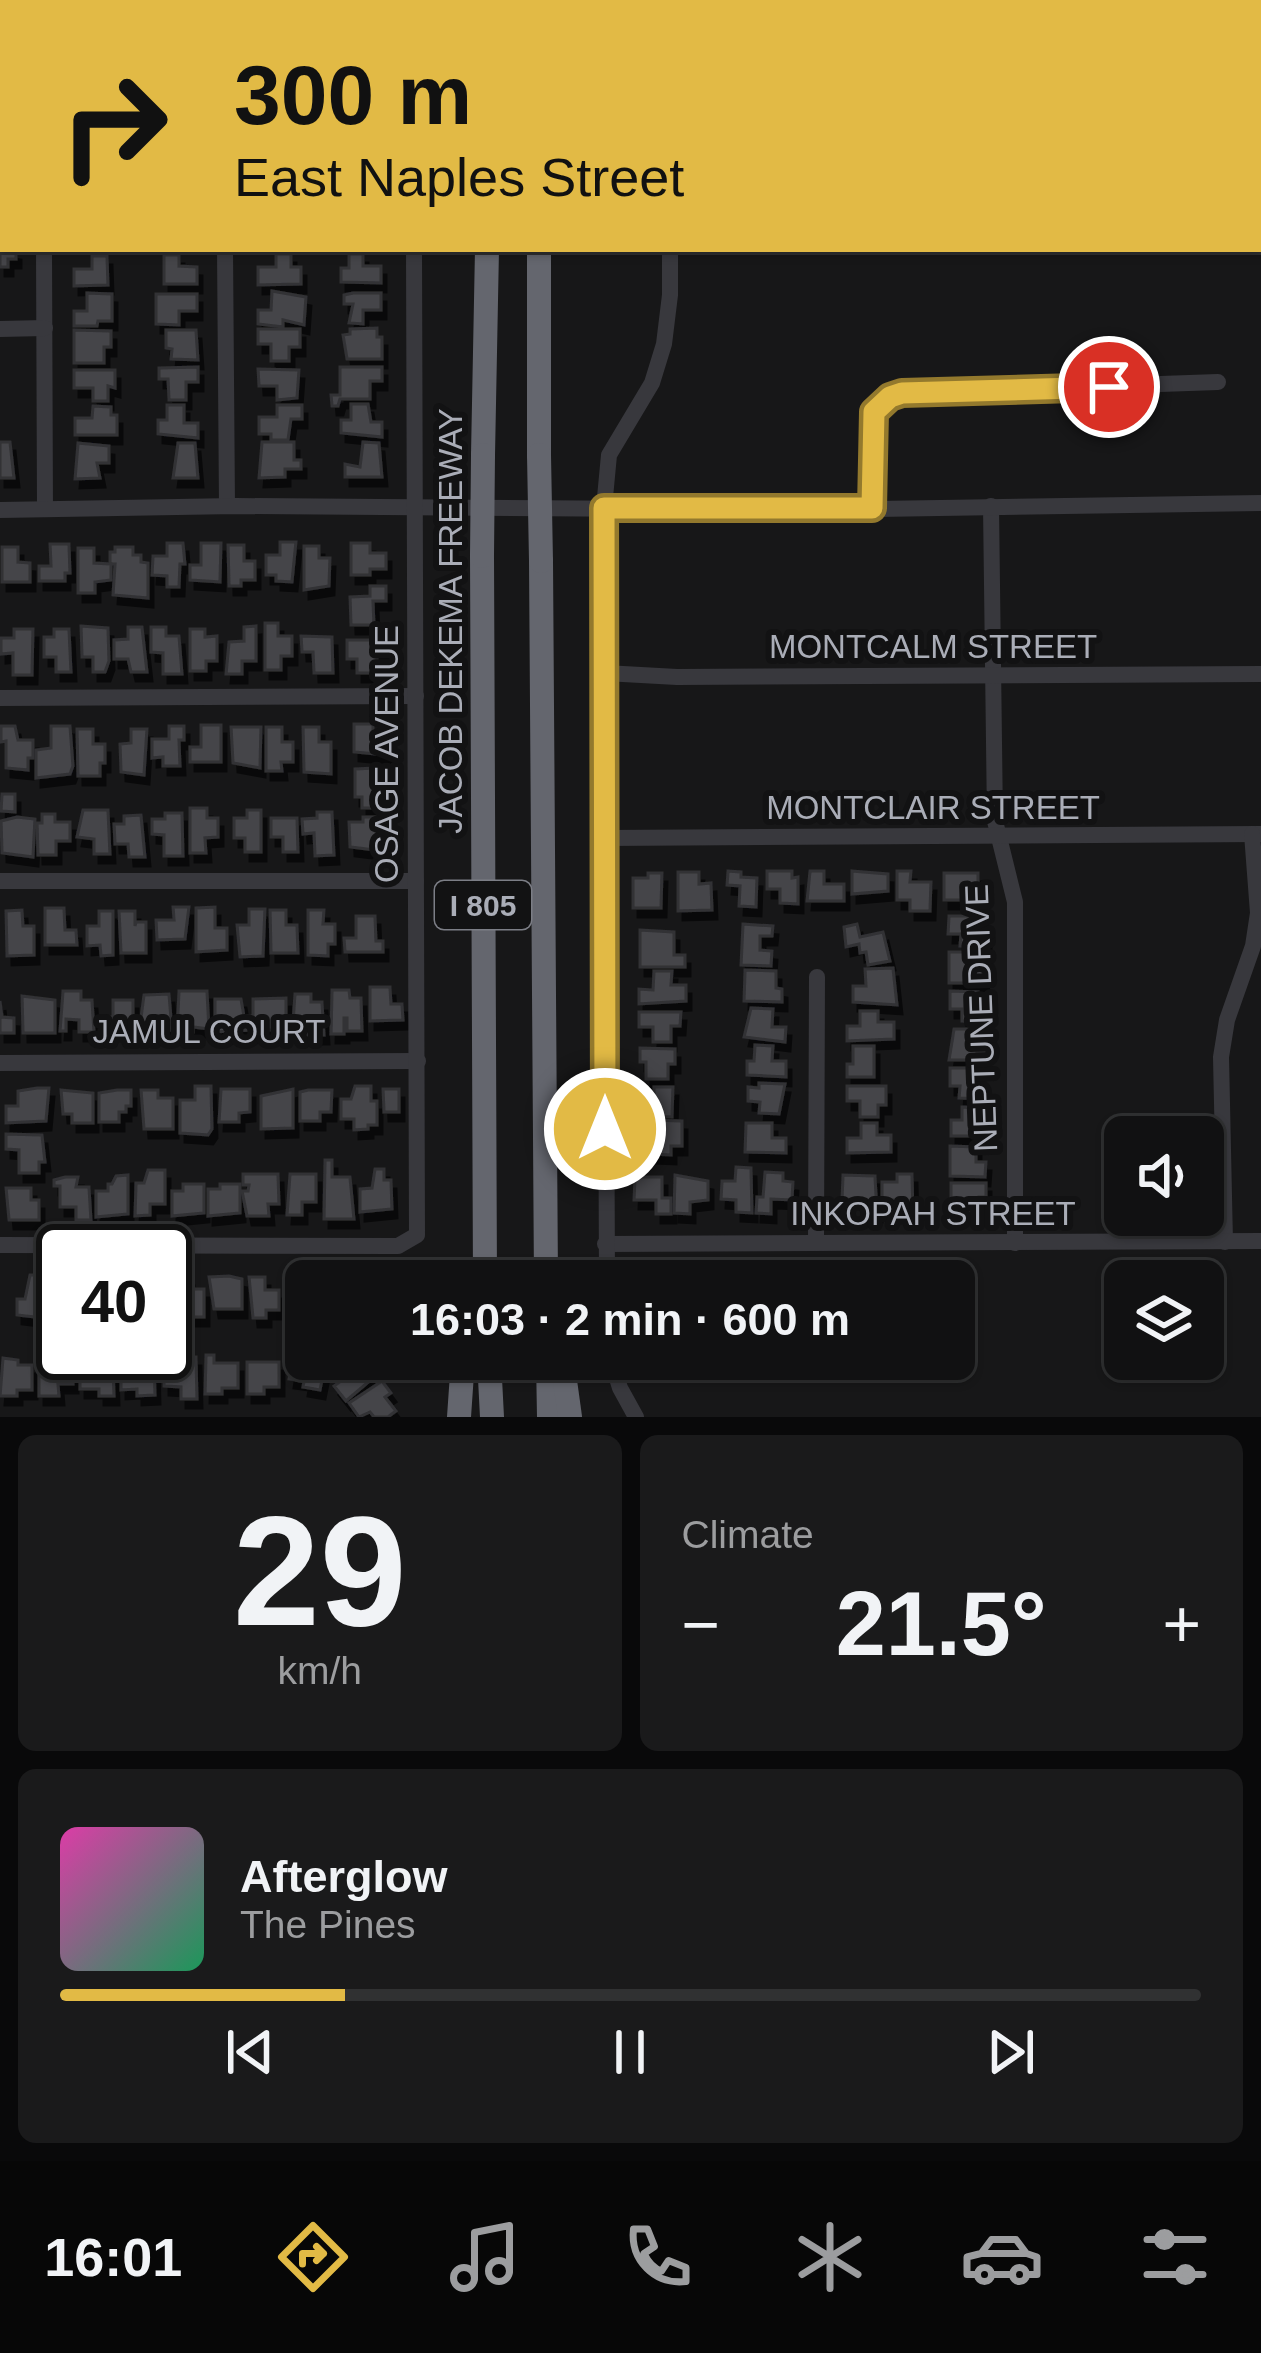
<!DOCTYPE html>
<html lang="en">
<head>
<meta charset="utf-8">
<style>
	:root { --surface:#111112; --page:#1a1a1b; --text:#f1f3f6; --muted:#9c9d9f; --line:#303132; --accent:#e2ba45 }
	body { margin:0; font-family:Arial,sans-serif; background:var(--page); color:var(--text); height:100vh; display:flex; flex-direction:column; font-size:45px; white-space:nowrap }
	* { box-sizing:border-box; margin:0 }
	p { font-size:39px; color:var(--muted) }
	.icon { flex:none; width:66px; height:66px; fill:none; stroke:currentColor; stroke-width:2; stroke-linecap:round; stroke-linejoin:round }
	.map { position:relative; height:1417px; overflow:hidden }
	.sheet { display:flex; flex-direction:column; gap:18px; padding:18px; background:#09090a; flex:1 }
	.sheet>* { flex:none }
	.banner { position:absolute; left:0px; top:0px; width:1263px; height:252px; box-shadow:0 3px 9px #0004,0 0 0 3px var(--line); background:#e2ba45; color:#111; overflow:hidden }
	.buttons { position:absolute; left:1104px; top:1116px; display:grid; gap:24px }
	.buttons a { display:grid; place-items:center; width:120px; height:120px; border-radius:18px; background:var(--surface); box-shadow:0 3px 9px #0004,0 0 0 3px var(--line); font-size:60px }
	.speed { position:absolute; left:36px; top:1224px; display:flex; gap:24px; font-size:60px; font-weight:700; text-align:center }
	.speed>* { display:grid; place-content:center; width:156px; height:156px; border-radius:50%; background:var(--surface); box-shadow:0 3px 9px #0004,0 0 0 3px var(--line); line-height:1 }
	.speed .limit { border:6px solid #111; border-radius:18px; background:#fff; color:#111 }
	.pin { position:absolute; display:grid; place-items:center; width:102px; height:102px; color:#fff; margin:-51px; border:6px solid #fff; border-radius:50%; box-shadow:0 3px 12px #0007 }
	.me { position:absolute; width:132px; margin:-66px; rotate:0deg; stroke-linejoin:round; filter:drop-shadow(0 0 9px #0008) }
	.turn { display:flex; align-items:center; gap:42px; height:252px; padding:0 36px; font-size:54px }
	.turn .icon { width:156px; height:156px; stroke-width:2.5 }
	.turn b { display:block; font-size:84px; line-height:102px }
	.big { font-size:90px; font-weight:800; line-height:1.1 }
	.sheet .tile { flex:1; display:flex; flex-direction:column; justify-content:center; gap:18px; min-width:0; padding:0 42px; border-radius:18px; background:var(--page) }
	.sheet .dial { align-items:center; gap:0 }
	.dial b { font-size:156px; line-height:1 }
	.song { display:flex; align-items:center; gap:36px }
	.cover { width:144px; height:144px; border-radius:18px; background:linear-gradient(135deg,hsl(320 70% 55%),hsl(150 70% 35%)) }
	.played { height:12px; border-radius:6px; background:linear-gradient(90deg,var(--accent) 25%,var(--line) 25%) }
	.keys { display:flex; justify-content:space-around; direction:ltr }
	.heat { display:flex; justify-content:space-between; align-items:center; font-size:66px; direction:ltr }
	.sheet .tiles { flex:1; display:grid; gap:18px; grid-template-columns:1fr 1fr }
	.tile:last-child { grid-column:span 2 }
	.trip { position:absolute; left:285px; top:1260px; width:690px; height:120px; border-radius:18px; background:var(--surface); box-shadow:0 3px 9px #0004,0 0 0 3px var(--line); font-weight:800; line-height:120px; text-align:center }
	.menu { display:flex; height:192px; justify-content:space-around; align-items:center; background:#070707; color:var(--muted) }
	.menu .icon { width:84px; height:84px }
	.menu .on { color:var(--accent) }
	.menu b { font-size:54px; color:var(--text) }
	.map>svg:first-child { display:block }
	.building { fill:#444448; stroke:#313134; stroke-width:3; filter:url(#shadow) }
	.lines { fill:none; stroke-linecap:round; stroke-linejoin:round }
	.minor { stroke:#38383d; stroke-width:16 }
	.highway { stroke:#64666e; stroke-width:24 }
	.highway-bridge { stroke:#64666e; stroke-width:24 }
	.route-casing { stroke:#93792d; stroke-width:30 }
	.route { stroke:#e2ba45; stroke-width:21 }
	.labels { text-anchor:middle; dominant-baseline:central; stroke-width:12; stroke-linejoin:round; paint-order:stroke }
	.shield { fill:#121213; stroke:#7c7e86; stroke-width:3 }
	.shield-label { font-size:30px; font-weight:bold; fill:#aaadb7 }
	.street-label { font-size:33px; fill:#aaadb7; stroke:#121213 }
</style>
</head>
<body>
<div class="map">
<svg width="1261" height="1417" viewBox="0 0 1261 1417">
	<defs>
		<filter id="shadow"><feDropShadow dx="5" dy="9" stdDeviation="0" flood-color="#0009"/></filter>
	</defs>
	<rect width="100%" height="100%" fill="#171718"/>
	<g class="building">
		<path d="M0 237 3 249 16 251V259H8V267H0Z"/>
		<path d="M276 254H291V267H301V284L258 285V267H276Z"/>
		<path d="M349 254H363V266H381V283L341 282V268H349Z"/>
		<path d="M164 255H179V266L197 267V284H164Z"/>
		<path d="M92 256H107L108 285 74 286V269H92Z"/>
		<path d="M272 291 306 297 304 325 283 320V327L258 324V310H271Z"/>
		<path d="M87 293 112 294V321H98L97 326H74V311H87Z"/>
		<path d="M353 293H381V310H363V324L349 323 353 304H344V295Z"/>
		<path d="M156 294H197V311H179V325L156 324Z"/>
		<path d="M377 328V337H382V359H347L343 335 350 334V329Z"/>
		<path d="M258 329H300V347H289V361H271V344H258Z"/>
		<path d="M74 330 111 331V347H104V363H74Z"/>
		<path d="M166 330H196L198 360 171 359 172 349 166 348Z"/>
		<path d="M198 367V382H186V400H169L168 379H159V368Z"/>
		<path d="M340 367H382V381H370V399H340L338 406H332L331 395H340Z"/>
		<path d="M258 369 299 370 297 398 277 400V386H259Z"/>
		<path d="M74 370H115V388L108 386V401H93V388H74Z"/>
		<path d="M351 404H368L371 422H382V437L341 433V420H351Z"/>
		<path d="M167 405H184V423H198V438L158 434V420H167Z"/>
		<path d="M277 405H302V419H291L288 440H271V434H259V417H277Z"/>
		<path d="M93 406 111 407V415H117V435H75V418H92Z"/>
		<path d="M0 442H10L14 478H0Z"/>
		<path d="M262 442H294V460H301V469H285V477L259 478Z"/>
		<path d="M363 442 379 443 382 477H345V464L360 467Z"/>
		<path d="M78 443 109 446V463H97L100 478 75 479Z"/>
		<path d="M178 443H195L198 478H173Z"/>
		<path d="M280 542H296L292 582 276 581V575H266V555H280Z"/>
		<path d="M167 543H183L185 564H180L179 587H167V576L152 575 153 556H167Z"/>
		<path d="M201 543H221L220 582 190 580V565H201Z"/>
		<path d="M351 543H370V553H386V569H370V575H351Z"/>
		<path d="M50 544H69L70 573H65V581H39V566H51Z"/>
		<path d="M228 545H244V561H255V580H241V586H229Z"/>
		<path d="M304 546H319V558H330L329 586 304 590Z"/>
		<path d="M2 547H18V562L30 563V582H2Z"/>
		<path d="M115 547H133V555H141V562L148 563V598L113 595 115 564H110V552H115Z"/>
		<path d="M78 548H94V563L111 564V580L95 582V593H78Z"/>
		<path d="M370 586H386V601H373L374 625H351L350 597 370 596Z"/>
		<path d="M265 623H278V636H292V656H281V670H265Z"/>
		<path d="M81 626 108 628 109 661 105 672H93V657H82Z"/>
		<path d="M256 626V661H242V674H226L229 642 244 641V627Z"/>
		<path d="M128 627H142L147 672H131L128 659H114V640L128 639Z"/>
		<path d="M151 627H166V636H179L182 674H163V653L151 652Z"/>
		<path d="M14 629H33L32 675H13V653L1 654V638H14Z"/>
		<path d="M54 629H69L71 672H56V657H44V637H54Z"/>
		<path d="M190 629H205V637L217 636V661H206V671H190Z"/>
		<path d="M301 636 332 637 333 673H314L313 652H302Z"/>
		<path d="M347 640H389V656H377V673H357V659H347Z"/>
		<path d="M354 724H373V741H387V755L354 752Z"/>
		<path d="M201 725H221V762H190V747H201Z"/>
		<path d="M1 726H15L18 740H33V758H28V770L6 768V741L1 742Z"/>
		<path d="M51 726H70L73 766 70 774 36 778V750L51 748Z"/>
		<path d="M169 726H184V740H179L180 766H163V757L152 758V739H169Z"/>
		<path d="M231 727H261L260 768 233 763Z"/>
		<path d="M266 727H282V742H293V762H281L282 771H266Z"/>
		<path d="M303 727H319V742H331V774L304 772Z"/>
		<path d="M77 729H93V744H105V763H100V776H78Z"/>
		<path d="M131 729H147L144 775 121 772 120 744 131 743Z"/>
		<path d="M374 768 377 785 374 793H387V808H362V797H355V769Z"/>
		<path d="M2 794H15V812L1 811Z"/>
		<path d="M190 808H207V818H218V837L205 838 206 853H190Z"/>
		<path d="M83 810H108L110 854H94V839L77 837Z"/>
		<path d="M247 810H261V852H245V838H234V818H247Z"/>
		<path d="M317 812H332L334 855 315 856 314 833 303 834 302 819 317 818Z"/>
		<path d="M165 813H182L183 856H164V835L152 834V819H165Z"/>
		<path d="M42 814H55V822H70V841H56V855H38L37 823H42Z"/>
		<path d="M141 815 145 857H129L128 844H115L114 824H124V816Z"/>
		<path d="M17 817 35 819 33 857 2 853 1 821Z"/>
		<path d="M363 817H378V834L391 836V852L350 847 349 822H363Z"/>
		<path d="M271 818H297L298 852H283V837H271Z"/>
		<path d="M728 871 741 872V877L757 878 756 907 739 906 740 886 727 885Z"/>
		<path d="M767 871H792V878L798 877V904L780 903V889H767Z"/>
		<path d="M810 871H824V884H844V901H807Z"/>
		<path d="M852 871 888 874V891L852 894Z"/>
		<path d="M897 871H911L910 882H931L930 911H910V900H897Z"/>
		<path d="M678 872H699V884L711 883 712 910 678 911Z"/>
		<path d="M648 873H662L661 908H633V878H648Z"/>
		<path d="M944 873H978V894H971V900H944Z"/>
		<path d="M173 907H189L185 939 157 940 156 920H174Z"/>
		<path d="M215 907V928H227V950L196 952V908Z"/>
		<path d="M45 908H64L65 930H76L77 945H45Z"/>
		<path d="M249 909H265L263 956 240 957 237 925H249Z"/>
		<path d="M22 910 23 926H34V955L7 956 6 911Z"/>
		<path d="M270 910H286V925H297L298 953H271Z"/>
		<path d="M308 910H324L323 924H335V944H328V956L308 955Z"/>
		<path d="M99 911H113V955L101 956 100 945 87 946V926H99Z"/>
		<path d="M119 911H135V926L136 922H146V953H121Z"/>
		<path d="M356 916H375L376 941H383V952H345L344 938H356Z"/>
		<path d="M949 916H975V934H986V947L960 946 961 934H948Z"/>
		<path d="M743 924 773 926 772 936H760V950L772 951 771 966 741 965Z"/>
		<path d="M857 924 860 937 883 932 890 961 868 965 866 952 860 953 859 944 846 947 844 927Z"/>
		<path d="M640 930 674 932V955H685V967H640Z"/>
		<path d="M949 952H980L984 983H949Z"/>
		<path d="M893 968 897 1005 853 1002V986H866L865 969Z"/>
		<path d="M745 970 776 971V988L782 989V1002L744 1001Z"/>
		<path d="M654 971H672L671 985H686V1001L639 1004V989L653 990Z"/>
		<path d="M370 987H390L391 1004H402L403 1020 370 1021Z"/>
		<path d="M332 990H349L350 998H361L362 1031H347V1018H344V1034H331Z"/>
		<path d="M63 991H81V1000H92L94 1032H79V1020L66 1019V1031H60Z"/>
		<path d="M179 991H207L209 1029 193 1027V1032H177Z"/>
		<path d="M950 991 978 992V1007L985 1008 984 1022 962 1021V1009H950Z"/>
		<path d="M169 994 172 1030 139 1032 144 995Z"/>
		<path d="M295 994H311V1002H322L324 1035H308V1022H293Z"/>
		<path d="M22 996 55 1000V1033H23Z"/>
		<path d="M286 998V1031L253 1029V999Z"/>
		<path d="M215 999H241L244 1016H251V1030L215 1032Z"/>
		<path d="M113 1000H133V1029L101 1032V1017H113Z"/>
		<path d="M0 1001 2 1017 14 1018V1033H0Z"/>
		<path d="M751 1008 773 1009 772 1027H786L785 1042 744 1037Z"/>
		<path d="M860 1011H878V1022H894V1039L847 1041V1026H860Z"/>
		<path d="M639 1012H681L680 1026H671V1042H653V1027H639Z"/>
		<path d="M954 1029H986L985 1052H977L976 1060H949Z"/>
		<path d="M755 1045 773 1046 772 1061H786V1077L747 1075V1061H754Z"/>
		<path d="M853 1046H874V1077H847V1064H853Z"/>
		<path d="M640 1048 675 1049V1064H668V1079H646V1062H640Z"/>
		<path d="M950 1068H976L975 1084 985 1085 984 1099 959 1098 960 1086H950Z"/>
		<path d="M759 1083 785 1084 779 1114 759 1113 760 1102 748 1101V1087L759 1088Z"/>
		<path d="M195 1086H211L212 1129 208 1135 180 1133V1100H195Z"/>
		<path d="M355 1086H371V1101H377V1125H368V1129L354 1130V1119H341V1099H351Z"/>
		<path d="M847 1086H886V1105H878V1117H860V1101H847Z"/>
		<path d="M654 1087H673L672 1117 640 1116V1102H654Z"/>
		<path d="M37 1088H49L46 1121 6 1123V1106H18V1091Z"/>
		<path d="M221 1089H250V1112L239 1113V1122H219Z"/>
		<path d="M293 1089V1128L261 1129V1096Z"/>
		<path d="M383 1089H399V1112H384Z"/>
		<path d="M61 1090 93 1093V1123H72V1114H63Z"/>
		<path d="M117 1090H131V1106H126V1112H119V1122H99V1093Z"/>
		<path d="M141 1090H158V1098H173V1129H144Z"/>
		<path d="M308 1090H332L331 1112H320V1121H300V1092Z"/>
		<path d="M962 1107 985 1108V1121L979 1120 978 1136H951V1120H962Z"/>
		<path d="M652 1120 682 1121V1146H671V1155L650 1154V1142H639L640 1123H652Z"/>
		<path d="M746 1123H772V1138H786V1153L745 1152Z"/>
		<path d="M861 1123H877V1135H891V1152L847 1153V1138H861Z"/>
		<path d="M6 1134 42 1135 45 1162H39V1173H19V1150L6 1149Z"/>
		<path d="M950 1146 976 1147V1162H986L985 1177 950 1176Z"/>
		<path d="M325 1160H332V1177H350L354 1219H324Z"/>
		<path d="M736 1167 751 1168 752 1213 736 1212V1200L721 1199 722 1181H735Z"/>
		<path d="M375 1169H384V1180H391L392 1209 360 1212V1189L372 1188Z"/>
		<path d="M148 1170H165V1204H150V1215L135 1216 136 1183H144Z"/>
		<path d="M765 1172 783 1173V1181L793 1182 792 1200 771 1199V1214L756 1213 757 1197H763Z"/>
		<path d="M243 1174H278L279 1204H268L269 1216H247L242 1191H248L249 1185H243Z"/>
		<path d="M290 1174H316V1202H302V1215H287Z"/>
		<path d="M897 1174H912L913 1213H897V1200H882V1182H897Z"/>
		<path d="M128 1175V1214L96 1217V1191H108V1184H112L116 1176Z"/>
		<path d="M675 1175 708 1181V1200L690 1202V1214L674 1213Z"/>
		<path d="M843 1175 875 1176 877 1213 863 1212V1200L842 1199Z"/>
		<path d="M65 1177H78L76 1187H89L91 1220H76V1207H60V1186H54V1180Z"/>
		<path d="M635 1177H662V1198H671V1214H656V1200H634Z"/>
		<path d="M951 1183H986V1197H979V1212H951Z"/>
		<path d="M183 1184H204V1213L172 1216V1191H183Z"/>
		<path d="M220 1184H240V1213L208 1216V1189H220Z"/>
		<path d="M6 1188H31V1200H39V1220H9Z"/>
		<path d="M30 1275H51L55 1313 43 1315V1318L17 1315V1299H25Z"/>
		<path d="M229 1276 242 1279V1309H214L209 1277Z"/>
		<path d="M172 1277H189V1289H204V1317H185V1309H174Z"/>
		<path d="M249 1277H265V1290H279V1310H266V1318H253Z"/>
		<path d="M285 1279 306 1282V1312L289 1308Z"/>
		<path d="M39 1352H63L66 1363H72L73 1384H58L59 1396H39Z"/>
		<path d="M293 1354 326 1360 320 1390 303 1387 304 1381 289 1379Z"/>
		<path d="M206 1355H214V1363H238V1388H222V1394H205Z"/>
		<path d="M121 1356H154L155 1395 137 1396V1389L121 1390Z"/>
		<path d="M181 1357H196L197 1399H181V1387L164 1386V1366H181Z"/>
		<path d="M3 1358 18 1360V1365H32V1390H17V1396H0Z"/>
		<path d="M339 1359H368L379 1373 346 1401 334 1386 345 1378 336 1366 342 1362Z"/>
		<path d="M247 1362H279V1387H264V1394H247Z"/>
		<path d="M80 1364H113L114 1396H99V1389H80Z"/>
		<path d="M382 1381 391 1393 385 1397 396 1411 388 1417H374L370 1412 359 1417 349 1403Z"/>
	</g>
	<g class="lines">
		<g class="minor">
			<path d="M42 0V3"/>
			<path d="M223 0V3"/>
			<path d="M411 0V3"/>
			<path d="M668 0V3"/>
			<path d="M834 0 836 3"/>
			<path d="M1197 3 1207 0"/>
			<path d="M44 249 45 509"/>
			<path d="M225 249 227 506"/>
			<path d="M0 329 45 328"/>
			<path d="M991 506 995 821 1015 902V1243"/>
			<path d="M872 508 874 412 890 397 902 393 1218 382"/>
			<path d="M0 510 236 506 814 510 1261 503"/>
			<path d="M605 673 677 677 1261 674"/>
			<path d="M0 698 416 696"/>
			<path d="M605 838 1261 834"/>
			<path d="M0 881H416"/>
			<path d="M0 1063 418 1061"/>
			<path d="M1225 1242 1221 1057 1227 1020 1253 946 1258 913 1252 834"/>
			<path d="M816 1243 817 977"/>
			<path d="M605 1244 1261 1241"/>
			<path d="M0 1245 398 1246 417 1235 414 249"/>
			<path d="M607 1281 604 508 609 455 652 383 664 344 670 295V249"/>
			<path d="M611 1359 620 1388 636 1417"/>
		</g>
		<g class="highway">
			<path d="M534 0V3"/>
			<path d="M491 3V0"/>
			<path d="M539 249V455"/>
			<path d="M483 455 487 249"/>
			<path d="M482 556 485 1281"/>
			<path d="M541 561 546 1281"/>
			<path d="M489 1359 492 1417"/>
			<path d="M548 1359 549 1417"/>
			<path d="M562 1359 570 1417"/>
			<path d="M459 1417 463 1359"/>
		</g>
		<g class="highway-bridge">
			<path d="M539 455 541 561"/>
			<path d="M482 556 483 455"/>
		</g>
	</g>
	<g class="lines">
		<defs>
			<path id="route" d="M605 1129 604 508H872L874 412 890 397 902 393 1109 387"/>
		</defs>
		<use href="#route" class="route-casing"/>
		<use href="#route" class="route"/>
	</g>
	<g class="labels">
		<rect class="shield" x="435" y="881" width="96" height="48" rx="9"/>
		<g class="shield-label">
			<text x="483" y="905">I 805</text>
		</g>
		<g class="street-label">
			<text transform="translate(450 621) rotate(-90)">JACOB DEKEMA FREEWAY</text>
			<text x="933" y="646">MONTCALM STREET</text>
			<text transform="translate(386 754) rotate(-90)">OSAGE AVENUE</text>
			<text x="933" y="807">MONTCLAIR STREET</text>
			<text transform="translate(981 1018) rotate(-92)">NEPTUNE DRIVE</text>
			<text x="209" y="1031">JAMUL COURT</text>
			<text x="933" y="1213">INKOPAH STREET</text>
		</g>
	</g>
</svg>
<div class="buttons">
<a><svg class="icon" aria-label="sound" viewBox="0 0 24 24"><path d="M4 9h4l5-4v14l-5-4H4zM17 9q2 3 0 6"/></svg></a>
<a><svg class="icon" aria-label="layers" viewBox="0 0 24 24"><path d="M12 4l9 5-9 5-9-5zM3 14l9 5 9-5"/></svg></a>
</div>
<div class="speed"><div class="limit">40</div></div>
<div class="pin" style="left:1109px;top:387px;background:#d93025"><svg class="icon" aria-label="arrive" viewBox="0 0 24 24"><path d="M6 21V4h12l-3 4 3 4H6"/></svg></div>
<svg class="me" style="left:605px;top:1129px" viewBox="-20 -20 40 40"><circle r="17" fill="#e2ba45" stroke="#fff" stroke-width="3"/><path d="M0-11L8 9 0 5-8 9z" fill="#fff"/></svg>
<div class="trip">16:03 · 2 min · 600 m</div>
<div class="banner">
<div class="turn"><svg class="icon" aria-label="right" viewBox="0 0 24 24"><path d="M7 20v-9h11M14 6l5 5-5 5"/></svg><div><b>300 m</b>East Naples Street</div></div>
</div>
</div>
<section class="sheet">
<div class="tiles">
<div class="tile dial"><b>29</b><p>km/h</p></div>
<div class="tile"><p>Climate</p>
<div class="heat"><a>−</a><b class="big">21.5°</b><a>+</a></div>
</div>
<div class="tile">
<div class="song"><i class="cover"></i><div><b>Afterglow</b><p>The Pines</p></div></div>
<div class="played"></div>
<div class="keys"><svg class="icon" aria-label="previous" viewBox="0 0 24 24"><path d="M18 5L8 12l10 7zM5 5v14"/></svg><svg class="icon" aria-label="pause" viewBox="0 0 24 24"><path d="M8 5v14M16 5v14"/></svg><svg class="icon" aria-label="next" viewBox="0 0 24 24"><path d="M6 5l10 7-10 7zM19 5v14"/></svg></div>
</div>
</div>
</section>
<nav class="menu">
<b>16:01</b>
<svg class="icon on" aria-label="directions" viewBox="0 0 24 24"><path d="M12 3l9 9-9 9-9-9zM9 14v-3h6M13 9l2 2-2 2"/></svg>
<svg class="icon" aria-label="music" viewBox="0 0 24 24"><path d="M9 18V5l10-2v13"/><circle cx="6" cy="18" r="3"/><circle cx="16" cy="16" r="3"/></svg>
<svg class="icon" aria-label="phone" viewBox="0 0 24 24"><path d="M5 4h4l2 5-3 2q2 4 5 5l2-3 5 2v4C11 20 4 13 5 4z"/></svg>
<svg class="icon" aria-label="climate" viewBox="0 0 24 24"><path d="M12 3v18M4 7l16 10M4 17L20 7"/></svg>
<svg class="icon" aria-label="car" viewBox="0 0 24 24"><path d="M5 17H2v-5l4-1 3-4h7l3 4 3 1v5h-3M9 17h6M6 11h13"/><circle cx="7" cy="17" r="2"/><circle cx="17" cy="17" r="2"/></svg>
<svg class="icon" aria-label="filters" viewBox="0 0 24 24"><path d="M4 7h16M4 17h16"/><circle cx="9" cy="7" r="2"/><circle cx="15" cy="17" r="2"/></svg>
</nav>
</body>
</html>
